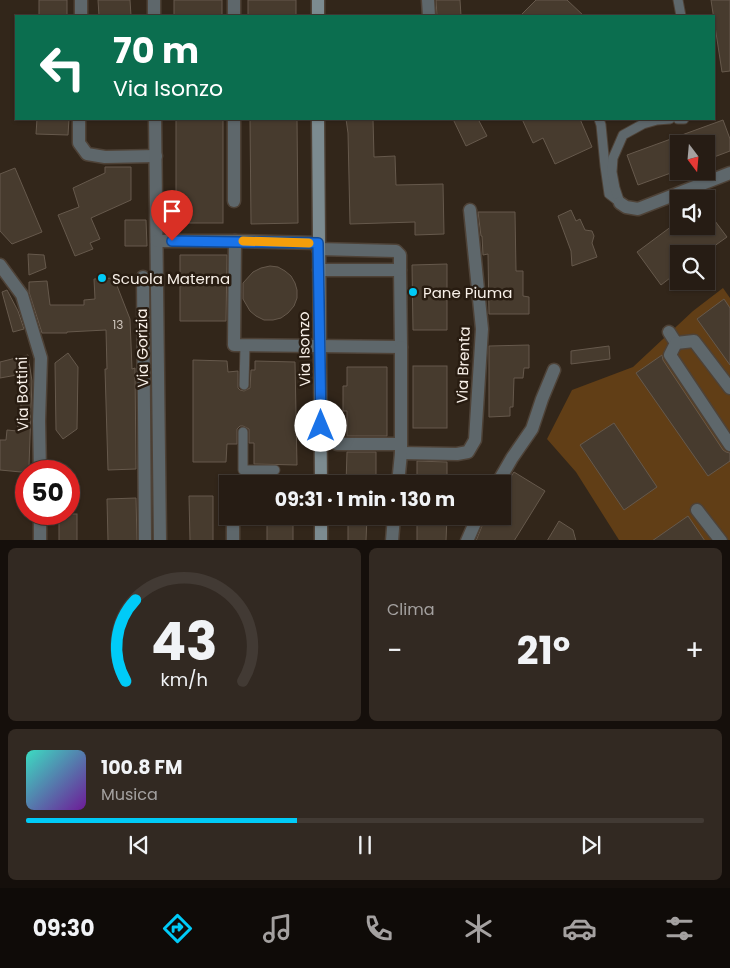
<!DOCTYPE html>
<html lang="it">
<head>
<meta charset="utf-8">
<style>
	:root { --surface:#261c14; --page:#322922; --text:#f1f3f6; --muted:#a4a1a0; --line:#423a34; --accent:#00cbf8 }
	body { margin:0; font-family:Poppins,sans-serif; background:var(--page); color:var(--text); height:100vh; display:flex; flex-direction:column; font-size:19px; white-space:nowrap }
	* { box-sizing:border-box; margin:0 }
	p { font-size:16px; color:var(--muted) }
	.icon { flex:none; width:28px; height:28px; fill:none; stroke:currentColor; stroke-width:2; stroke-linecap:round; stroke-linejoin:round }
	.map { position:relative; height:540px; overflow:hidden }
	.side { display:flex; flex-direction:column; gap:8px; padding:8px; background:#150f0b; flex:1 }
	.side>* { flex:none }
	.banner { position:absolute; left:15px; top:15px; width:700px; height:105px; border-radius:0px; box-shadow:0 1px 4px #0004,0 0 0 1px var(--line); background:#0b6e4f; color:#fff; overflow:hidden }
	.needle { width:32px; rotate:164deg }
	.tools { position:absolute; left:670px; top:135px; display:grid; gap:10px }
	.tools a { display:grid; place-items:center; width:45px; height:45px; border-radius:0px; background:var(--surface); box-shadow:0 1px 4px #0004,0 0 0 1px var(--line); font-size:25px }
	.speed { position:absolute; left:15px; top:460px; display:flex; gap:10px; font-size:25px; font-weight:700; text-align:center }
	.speed>* { display:grid; place-content:center; width:65px; height:65px; border-radius:50%; background:var(--surface); box-shadow:0 1px 4px #0004,0 0 0 1px var(--line); line-height:1 }
	.speed .limit { border:8px solid #d22; background:#fff; color:#111 }
	.pin { position:absolute; display:grid; place-items:center; width:42px; height:42px; color:#fff; margin:-51px -21px; border-radius:50% 50% 50% 0; rotate:-45deg; box-shadow:0 0 5px #0007 }
	.pin .icon { rotate:45deg }
	.me { position:absolute; width:55px; margin:-28px; rotate:0deg; stroke-linejoin:round; filter:drop-shadow(0 0 4px #0008) }
	.turn { display:flex; align-items:center; gap:18px; height:105px; padding:0 15px; font-size:22px }
	.turn .icon { width:65px; height:65px; stroke-width:2.5 }
	.turn b { display:block; font-size:35px; line-height:42px }
	.big { font-size:38px; font-weight:700; line-height:1.1 }
	.side .widget { flex:1; display:flex; flex-direction:column; justify-content:center; gap:8px; min-width:0; padding:0 18px; border-radius:8px; background:var(--page) }
	.side .dial { align-items:center; gap:0 }
	.dial svg { height:130px; overflow:visible; fill:none; stroke:var(--line); stroke-width:7; stroke-linecap:round; text-anchor:middle }
	.dial text { fill:var(--text); stroke:none }
	.song { display:flex; align-items:center; gap:15px }
	.cover { width:60px; height:60px; border-radius:8px; background:linear-gradient(135deg,hsl(170 70% 55%),hsl(280 70% 35%)) }
	.played { height:5px; border-radius:2px; background:linear-gradient(90deg,var(--accent) 40%,var(--line) 40%) }
	.keys { display:flex; justify-content:space-around; direction:ltr }
	.heat { display:flex; justify-content:space-between; align-items:center; font-size:28px; direction:ltr }
	.side .tiles { flex:1; display:grid; gap:8px; grid-template-columns:1fr 1fr }
	.widget:last-child { grid-column:span 2 }
	.trip { position:absolute; left:219px; top:475px; width:292px; height:50px; border-radius:0px; background:var(--surface); box-shadow:0 1px 4px #0004,0 0 0 1px var(--line); font-weight:700; line-height:50px; text-align:center }
	.menu { display:flex; height:80px; justify-content:space-around; align-items:center; background:#0f0b08; color:var(--muted) }
	.menu .icon { width:35px; height:35px }
	.menu .active { color:var(--accent) }
	.menu b { font-size:22px; color:var(--text) }
	.map>svg:first-child { display:block }
	.green { fill:#613e16 }
	.building { fill:#473b2e; stroke:#66594c }
	.lines { fill:none; stroke-linecap:round; stroke-linejoin:round }
	.lane-casing { stroke:#4e4237; stroke-width:11 }
	.street-casing { stroke:#4e4237; stroke-width:15 }
	.secondary-casing { stroke:#4e4237; stroke-width:15 }
	.lane { stroke:#5e676b; stroke-width:9 }
	.street { stroke:#5e676b; stroke-width:12 }
	.secondary { stroke:#7c8b90; stroke-width:12 }
	.route-casing { stroke:#114b97; stroke-width:12 }
	.route { stroke:#1a73e8; stroke-width:9 }
	.slow { stroke:#f59e0b; stroke-width:9 }
	.poi-dot { fill:#00cbf8; stroke:#281c11; stroke-width:2 }
	.labels { text-anchor:middle; dominant-baseline:central; stroke-width:5; stroke-linejoin:round; paint-order:stroke }
	.number-label { font-size:12px; fill:#ccc3ba }
	.poi-label { font-size:15px; fill:#f8f0e8; stroke:#281c11; text-anchor:start }
	.street-label { font-size:15px; fill:#f8f0e8; stroke:#281c11 }
</style>
</head>
<body>
<div class="map">
<svg width="730" height="541" viewBox="0 0 730 541">
	<rect width="100%" height="100%" fill="#32261a"/>
	<path class="green" d="M723 288 730 298V540H619L576 472 547 439 572 390 633 367 693 311Z"/>
	<g class="building">
		<rect x="39" y="0" width="28" height="16"/>
		<path d="M98 0H130L131 16H99Z"/>
		<rect x="174" y="0" width="48" height="16"/>
		<rect x="248" y="0" width="48" height="16"/>
		<path d="M436 0H460L461 16H437Z"/>
		<path d="M536 0H567L584 16H520Z"/>
		<path d="M711 0H730V71L722 72Z"/>
		<path d="M37 119H69L68 135 36 134Z"/>
		<rect x="176" y="119" width="47" height="104"/>
		<path d="M250 119H297L298 223 251 224Z"/>
		<path d="M346 119H373L374 157 395 156 396 185 443 184 444 234 415 235V222L350 224 348 133Z"/>
		<path d="M453 119H478L487 136 466 146Z"/>
		<path d="M522 119H580L592 147 555 164 543 138 533 143Z"/>
		<path d="M723 120 730 139V151L706 160V144H679V170L638 185 627 155Z"/>
		<path d="M105 167H131V200L91 218 100 239 90 243 93 249 75 256 58 215 79 207 73 188 105 173Z"/>
		<path d="M15 168 42 232 12 244 0 231V174Z"/>
		<path d="M706 209 727 237 703 254H679V271L661 285 637 252 672 226H706Z"/>
		<path d="M571 210 576 221 580 219 585 230 592 231 594 236 592 243 597 257 572 266 571 251 558 216Z"/>
		<path d="M478 212H515L516 271H523V296L529 297V314H489L488 254 483 255 482 236H481Z"/>
		<path d="M125 220H146L147 246H125Z"/>
		<path d="M28 254 44 255 46 268 29 275Z"/>
		<path d="M180 255H227L226 321H180Z"/>
		<path d="M447 264V330H413L412 265Z"/>
		<path d="M270 266 278 267 285 271 291 276 295 283 297 290V298L294 306 288 313 281 318 273 320H264L256 316 250 311 243 299V283L253 272 261 268Z"/>
		<path d="M114 278 130 319 132 369 135 368 136 469 108 470 105 369H107L106 330 67 332V333H42L29 292V282L47 281 50 305H84V300L95 299 94 279Z"/>
		<path d="M7 290 18 311 24 329 13 332 2 292Z"/>
		<path d="M724 299 730 308V365L697 319Z"/>
		<path d="M529 345V368H524L523 378H514L513 407H510V416L489 417V346Z"/>
		<path d="M609 346 610 359 571 364V351Z"/>
		<path d="M68 353 78 367 77 429 63 439 56 430 55 363Z"/>
		<path d="M28 355 32 381 29 466 21 472 0 470V440H6L7 430 17 431 21 406 17 375 0 378V362Z"/>
		<path d="M662 355 663 360 723 450 726 452 730 453V461L708 476 636 373Z"/>
		<path d="M193 360 227 361 228 372 238 371V388L240 390 244 391 250 388 251 370H255V361L295 362 297 465 254 464V443H249V429L243 426H240L237 429V444H227L226 462H193Z"/>
		<rect x="413" y="366" width="34" height="62"/>
		<path d="M347 367H387V436H347V411H343V386H347Z"/>
		<path d="M614 423 657 487 624 510 580 445Z"/>
		<path d="M347 452H376V484H346Z"/>
		<path d="M417 461 447 462V484H417Z"/>
		<path d="M514 472 545 491 514 541H476L486 516H502V490Z"/>
		<path d="M189 496H213V541H190Z"/>
		<path d="M136 498 137 541H108L107 499Z"/>
		<rect x="59" y="514" width="18" height="27"/>
		<path d="M348 516H367L366 541H348Z"/>
		<path d="M417 516H447L446 541H417Z"/>
		<path d="M688 516 705 541H652Z"/>
		<rect x="267" y="519" width="26" height="22"/>
		<path d="M559 521 573 530 576 541H547Z"/>
	</g>
	<g class="lines">
		<defs>
			<g id="lane">
				<path d="M678 0 681 16"/>
				<path d="M599 119 601 125 605 166 609 194 618 201"/>
				<path d="M678 119H684"/>
				<path d="M620 203 615 188 612 172 613 158 623 135 643 124 657 120 670 119"/>
				<path d="M244 385 245 346"/>
				<path d="M243 432V470H275"/>
			</g>
			<g id="street">
				<path d="M234 0V16"/>
				<path d="M428 0 429 16"/>
				<path d="M81 16V0"/>
				<path d="M154 16V0"/>
				<path d="M79 119V143L87 154 105 157 156 156"/>
				<path d="M155 119 160 541"/>
				<path d="M234 201V119"/>
				<path d="M620 203 626 207 638 209 730 173"/>
				<path d="M157 241H235L318 243"/>
				<path d="M235 241 234 345 401 347 400 270H319"/>
				<path d="M318 249 396 251 400 255V270"/>
				<path d="M0 265 22 295 41 358 39 421 40 471"/>
				<path d="M143 277 145 541"/>
				<path d="M669 332 676 343 694 341 730 388"/>
				<path d="M676 343 670 355 730 445"/>
				<path d="M337 444H400"/>
				<path d="M401 453 457 454 468 452 475 440 482 329 470 210"/>
				<path d="M398 484 401 453V347"/>
				<path d="M497 484 512 458 532 429 542 399 554 370"/>
				<path d="M697 510 721 541"/>
				<path d="M233 516V541"/>
				<path d="M40 541V514"/>
				<path d="M392 541 394 516"/>
				<path d="M467 541 478 516"/>
			</g>
			<g id="secondary">
				<path d="M318 16V0"/>
				<path d="M318 119 321 484"/>
				<path d="M321 516V541"/>
			</g>
		</defs>
		<use href="#lane" class="lane-casing"/>
		<use href="#street" class="street-casing"/>
		<use href="#secondary" class="secondary-casing"/>
		<use href="#lane" class="lane"/>
		<use href="#street" class="street"/>
		<use href="#secondary" class="secondary"/>
	</g>
	<g class="lines">
		<defs>
			<path id="route" d="M172 241 318 243 321 426"/>
		</defs>
		<use href="#route" class="route-casing"/>
		<use href="#route" class="route"/>
		<path class="slow" d="M243 241 309 243"/>
	</g>
	<g class="poi-dot">
		<circle cx="102" cy="278" r="5"/>
		<circle cx="413" cy="292" r="5"/>
	</g>
	<g class="labels">
		<g class="number-label">
			<text x="118" y="324">13</text>
		</g>
		<g class="poi-label">
			<text x="112" y="278">Scuola Materna</text>
			<text x="423" y="292">Pane Piuma</text>
		</g>
		<g class="street-label">
			<text transform="translate(142 348) rotate(-91)">Via Gorizia</text>
			<text transform="translate(304 349) rotate(-91)">Via Isonzo</text>
			<text transform="translate(463 365) rotate(-88)">Via Brenta</text>
			<text transform="translate(22 394) rotate(-91)">Via Bottini</text>
		</g>
	</g>
</svg>
<div class="tools">
<a><svg class="needle" viewBox="-14 -14 28 28"><path d="M0-13l5 13h-10z" fill="#e53935"/><path d="M0 13l5-13h-10z" fill="#a4a1a0"/></svg></a>
<a><svg class="icon" aria-label="sound" viewBox="0 0 24 24"><path d="M4 9h4l5-4v14l-5-4H4zM17 9q2 3 0 6"/></svg></a>
<a><svg class="icon" aria-label="search" viewBox="0 0 24 24"><circle cx="10" cy="10" r="6"/><path d="M15 15l6 6"/></svg></a>
</div>
<div class="speed"><div class="limit">50</div></div>
<div class="pin" style="left:172px;top:241px;background:#d93025"><svg class="icon" aria-label="arrive" viewBox="0 0 24 24"><path d="M6 21V4h12l-3 4 3 4H6"/></svg></div>
<svg class="me" style="left:321px;top:426px" viewBox="-20 -20 40 40"><circle r="19" fill="#fff"/><path d="M0-13L10 11 0 6-10 11z" fill="#1a73e8"/></svg>
<div class="trip">09:31 · 1 min · 130 m</div>
<div class="banner">
<div class="turn"><svg class="icon" aria-label="left" viewBox="0 0 24 24"><path d="M17 20v-9H6M10 6l-5 5 5 5"/></svg><div><b>70 m</b>Via Isonzo</div></div>
</div>
</div>
<section class="side">
<div class="tiles">
<div class="widget dial"><svg viewBox="0 0 100 80">
<path d="M14 69A42 42 0 1 1 86 69"/>
<path d="M14 69A42 42 0 0 1 20 19" stroke="#00cbf8"/>
<text x="50" y="56" font-size="32" font-weight="700">43</text>
<text x="50" y="72" font-size="11">km/h</text>
</svg></div>
<div class="widget"><p>Clima</p>
<div class="heat"><a>−</a><b class="big">21°</b><a>+</a></div>
</div>
<div class="widget">
<div class="song"><i class="cover"></i><div><b>100.8 FM</b><p>Musica</p></div></div>
<div class="played"></div>
<div class="keys"><svg class="icon" aria-label="previous" viewBox="0 0 24 24"><path d="M18 5L8 12l10 7zM5 5v14"/></svg><svg class="icon" aria-label="pause" viewBox="0 0 24 24"><path d="M8 5v14M16 5v14"/></svg><svg class="icon" aria-label="next" viewBox="0 0 24 24"><path d="M6 5l10 7-10 7zM19 5v14"/></svg></div>
</div>
</div>
</section>
<nav class="menu">
<b>09:30</b>
<svg class="icon active" aria-label="directions" viewBox="0 0 24 24"><path d="M12 3l9 9-9 9-9-9zM9 14v-3h6M13 9l2 2-2 2"/></svg>
<svg class="icon" aria-label="music" viewBox="0 0 24 24"><path d="M9 18V5l10-2v13"/><circle cx="6" cy="18" r="3"/><circle cx="16" cy="16" r="3"/></svg>
<svg class="icon" aria-label="phone" viewBox="0 0 24 24"><path d="M5 4h4l2 5-3 2q2 4 5 5l2-3 5 2v4C11 20 4 13 5 4z"/></svg>
<svg class="icon" aria-label="climate" viewBox="0 0 24 24"><path d="M12 3v18M4 7l16 10M4 17L20 7"/></svg>
<svg class="icon" aria-label="car" viewBox="0 0 24 24"><path d="M5 17H2v-5l4-1 3-4h7l3 4 3 1v5h-3M9 17h6M6 11h13"/><circle cx="7" cy="17" r="2"/><circle cx="17" cy="17" r="2"/></svg>
<svg class="icon" aria-label="filters" viewBox="0 0 24 24"><path d="M4 7h16M4 17h16"/><circle cx="9" cy="7" r="2"/><circle cx="15" cy="17" r="2"/></svg>
</nav>
</body>
</html>
